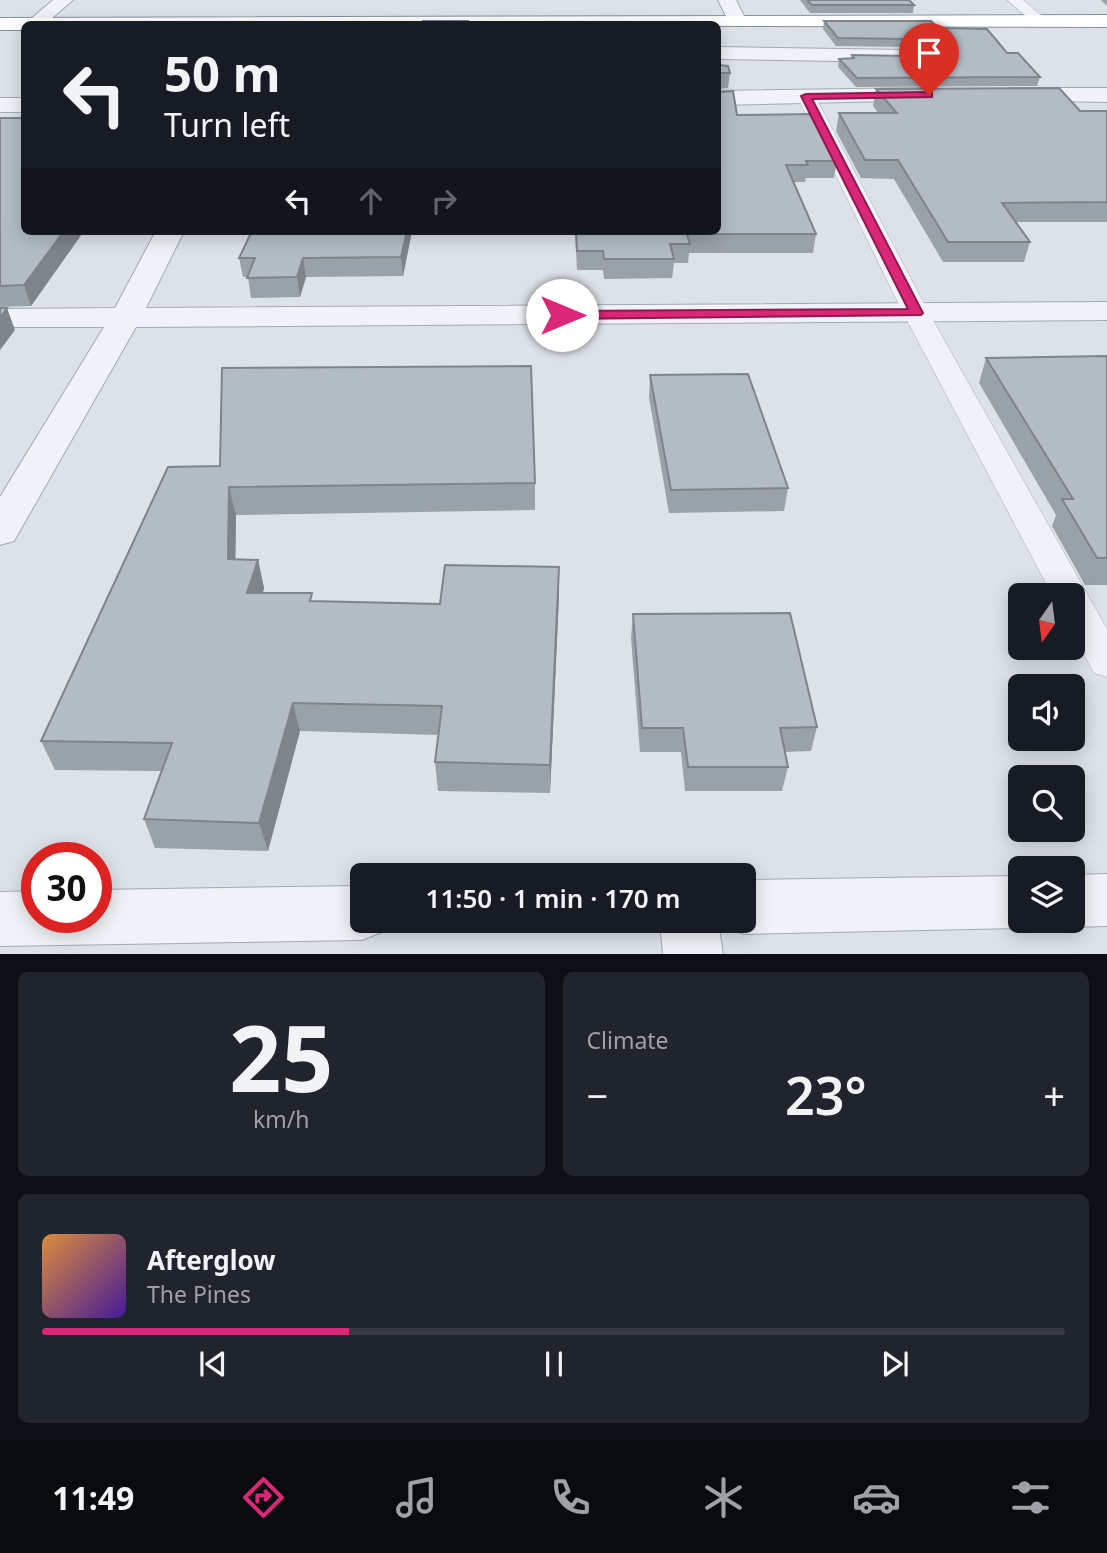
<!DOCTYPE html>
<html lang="en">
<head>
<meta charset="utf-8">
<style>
	:root { --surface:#171b24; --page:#20242c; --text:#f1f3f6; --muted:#9ea1a6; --line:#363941; --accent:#db2777 }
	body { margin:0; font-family:"Noto Sans",sans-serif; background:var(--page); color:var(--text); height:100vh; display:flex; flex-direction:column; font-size:26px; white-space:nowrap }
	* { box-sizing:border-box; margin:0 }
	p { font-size:23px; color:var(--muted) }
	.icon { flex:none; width:38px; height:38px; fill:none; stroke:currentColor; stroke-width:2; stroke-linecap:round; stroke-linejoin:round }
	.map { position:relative; height:954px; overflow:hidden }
	.side { display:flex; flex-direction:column; gap:18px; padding:18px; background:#0d0f14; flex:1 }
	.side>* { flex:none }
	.banner { position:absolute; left:21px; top:21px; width:700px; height:214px; border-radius:10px; box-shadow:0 4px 18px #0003; background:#171b24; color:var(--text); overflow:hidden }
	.needle { width:46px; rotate:194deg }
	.buttons { position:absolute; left:1008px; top:583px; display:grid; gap:14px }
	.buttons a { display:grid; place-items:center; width:77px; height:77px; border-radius:10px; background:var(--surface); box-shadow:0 4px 18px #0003; font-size:35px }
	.speed { position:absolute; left:21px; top:842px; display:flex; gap:14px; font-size:35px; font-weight:700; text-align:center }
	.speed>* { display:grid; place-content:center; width:91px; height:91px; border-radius:50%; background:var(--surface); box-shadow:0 4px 18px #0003; line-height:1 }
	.speed .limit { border:10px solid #d22; background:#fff; color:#111 }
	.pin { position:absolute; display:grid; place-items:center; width:60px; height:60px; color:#fff; margin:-72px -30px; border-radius:50% 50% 50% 0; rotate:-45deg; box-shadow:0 0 7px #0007 }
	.pin .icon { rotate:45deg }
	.me { position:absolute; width:77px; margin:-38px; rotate:90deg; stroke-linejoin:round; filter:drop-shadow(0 0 5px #0008) }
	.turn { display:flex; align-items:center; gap:24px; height:147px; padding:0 28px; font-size:32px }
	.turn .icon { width:91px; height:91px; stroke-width:2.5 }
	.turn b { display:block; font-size:49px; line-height:60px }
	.lanes { display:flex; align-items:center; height:66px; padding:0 28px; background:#0003; justify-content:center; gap:35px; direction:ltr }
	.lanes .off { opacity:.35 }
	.big { font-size:52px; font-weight:600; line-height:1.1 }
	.side .tile { flex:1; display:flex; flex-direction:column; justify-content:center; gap:10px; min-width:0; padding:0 24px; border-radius:10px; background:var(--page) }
	.side .dial { align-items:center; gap:0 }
	.dial b { font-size:91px; line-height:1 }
	.song { display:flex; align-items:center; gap:21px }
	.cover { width:84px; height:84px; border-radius:10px; background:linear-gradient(135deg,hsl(30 70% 55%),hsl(260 70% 35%)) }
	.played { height:7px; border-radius:4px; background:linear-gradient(90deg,var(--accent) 30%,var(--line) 30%) }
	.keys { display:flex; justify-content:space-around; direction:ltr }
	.heat { display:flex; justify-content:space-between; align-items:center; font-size:38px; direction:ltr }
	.side .tiles { flex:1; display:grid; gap:18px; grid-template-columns:1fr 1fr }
	.tile:last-child { grid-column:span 2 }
	.trip { position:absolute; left:350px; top:863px; width:406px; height:70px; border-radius:10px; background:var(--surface); box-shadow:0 4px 18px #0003; font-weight:600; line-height:70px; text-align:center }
	.tabs { display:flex; height:112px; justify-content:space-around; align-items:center; background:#090b0e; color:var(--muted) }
	.tabs .icon { width:49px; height:49px }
	.tabs .on { color:var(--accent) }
	.tabs b { font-size:32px; color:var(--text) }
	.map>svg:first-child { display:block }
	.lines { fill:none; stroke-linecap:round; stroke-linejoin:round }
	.lane-casing { stroke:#a1aab2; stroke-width:1 }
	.street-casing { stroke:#a1aab2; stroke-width:2 }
	.highway-casing { stroke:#83929f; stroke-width:2 }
	.lane { fill:#eff2f6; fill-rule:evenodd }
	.street { fill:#eff2f6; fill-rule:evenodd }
	.highway { fill:#fff; fill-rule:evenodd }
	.wall { fill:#9aa2a9 }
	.shaded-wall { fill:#7d848a }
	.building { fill:#b3bcc5; stroke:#7d848a; stroke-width:2 }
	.route { fill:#db2777; stroke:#8e194d; stroke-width:2 }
</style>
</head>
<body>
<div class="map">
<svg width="1107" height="955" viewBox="0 0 1107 955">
	<rect width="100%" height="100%" fill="#dce2e8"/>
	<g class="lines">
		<defs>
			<g id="lane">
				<path d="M1007 0H1023L1048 21 1040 26 1035 24Z"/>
				<path d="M806 91 815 96 929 313 1107 629V677L1094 673 1073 634V595H1052L903 313 797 96Z"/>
			</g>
			<g id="street">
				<path d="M53 0H73L45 24H25Z"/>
				<path d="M718 0H736L747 22 745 26H731Z"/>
				<path d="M718 47 902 50 909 52 912 56 909 60 902 62 718 59Z"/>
				<path d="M926 88 934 90 937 95 934 100 718 105V91Z"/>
				<path d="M1011 88H1107V102L1003 100 1000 95 1003 90Z"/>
				<rect x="0" y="98" width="24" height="14"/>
				<path d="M156 231H184L146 308 1107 302V320L136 327 14 541 0 545V497L104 327H0V309L115 308Z"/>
				<path d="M1107 874V926L1073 927 1055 920H1073V875Z"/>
				<path d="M1020 876V920H1040L1020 928 744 934 724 926 721 920H744V880Z"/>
				<path d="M362 886V920H387L382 932 362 940 0 946V892L37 891V917H96V890Z"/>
				<path d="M660 920H718L723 955H663Z"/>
			</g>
			<path id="highway" d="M1107 15V27L24 24V30H0V18Z"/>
		</defs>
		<use href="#lane" class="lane-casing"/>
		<use href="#street" class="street-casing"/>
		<use href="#highway" class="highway-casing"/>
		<use href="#lane" class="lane"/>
		<use href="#street" class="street"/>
		<use href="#highway" class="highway"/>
	</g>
	<g class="wall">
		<path d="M800 0H909L914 5 913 13H810Z"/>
		<path d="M1101 0H1107V6Z"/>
		<path d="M824 21 938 28 1007 53 1040 77 1037 86 856 87 838 67 839 59 851 58 852 55 910 56 918 53 908 47 836 46 823 29Z"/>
		<path d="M718 65 730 73 728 88 718 89Z"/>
		<path d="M876 89 1080 111H1107V222H1016L1030 242 1024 262H943L894 179 861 178 836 131 839 113H878L873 106Z"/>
		<path d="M737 115 837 161 834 178H806L805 182H793L816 234 813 253H689L688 263H674L672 278 604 279 603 270H577L575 231H718Z"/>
		<path d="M0 118 24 231H84L31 306 0 307Z"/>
		<path d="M252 231H412L403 276 306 277 300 297 251 298 248 277H243L239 258Z"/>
		<path d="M1107 356V585H1085L1052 526 1056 515 979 383 986 358Z"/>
		<path d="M650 375 788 488 784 511 669 513 649 397Z"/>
		<path d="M168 467 535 483V510L236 515 235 560H258L264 588 263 593 314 602 440 604 559 595 550 793 438 791 435 762 439 735 300 731 268 851 155 848 144 819 162 771 55 770 41 741Z"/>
		<path d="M633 614 817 727 811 751 785 752 788 767 782 791H685L681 752H640L631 638Z"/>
	</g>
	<g class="shaded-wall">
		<path d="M64 231H84L31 306 24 285Z"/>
		<path d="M407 231H412L403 276 401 257Z"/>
		<path d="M303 258 306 277 300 297 297 277Z"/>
		<path d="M7 308 15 330 0 350V318Z"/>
		<path d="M229 487 236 515 235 588 228 559Z"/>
		<path d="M258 560 264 588 254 621 247 593Z"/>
		<path d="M559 567V595L550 793V765Z"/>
		<path d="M293 703 300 731 268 851 259 823Z"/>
	</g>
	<g class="building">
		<path d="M807 0H909L914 5H812Z"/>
		<path d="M423 21H468L467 24H422Z"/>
		<path d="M824 21H931L938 28 987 29 1007 53H1018L1040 77 857 78 839 59 854 58 852 55 910 56 919 53 922 46 910 39 838 38Z"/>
		<path d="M718 65 728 66 730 73H718V76Z"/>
		<path d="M1059 88 1080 111H1107V202L1002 203 1030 242H948L898 160H865L839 113H897L876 89Z"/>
		<path d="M718 90 720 92 733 91 737 115 814 114 837 161H806L808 165H786L816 234H687L690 244H670L674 259H604L603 251H577L576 231H718Z"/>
		<path d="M0 118H24V231H64L24 285 0 286Z"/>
		<path d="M252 231H407L401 257 303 258 297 277 247 278 255 258H239Z"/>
		<path d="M0 308H7L0 318Z"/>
		<path d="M1107 356V558H1097L1062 499H1073L986 358Z"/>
		<path d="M531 366 535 483 229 487 228 559 258 560 247 593H312L310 601 440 604 445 565 559 567 550 765 435 762 442 706 293 703 259 823 144 819 172 743 41 741 168 467 220 466 222 368Z"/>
		<path d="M748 374 788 488 671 490 650 375Z"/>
		<path d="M790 613 817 727 780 728 788 767H688L683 728H642L633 614Z"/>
	</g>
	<path class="route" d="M929 92 932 93V97L812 99 923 313 921 315 562 319 555 315 562 311 908 309 801 96 806 94Z"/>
</svg>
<div class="buttons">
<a><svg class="needle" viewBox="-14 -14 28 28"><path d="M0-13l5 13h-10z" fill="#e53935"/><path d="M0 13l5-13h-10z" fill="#9ea1a6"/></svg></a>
<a><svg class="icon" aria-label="sound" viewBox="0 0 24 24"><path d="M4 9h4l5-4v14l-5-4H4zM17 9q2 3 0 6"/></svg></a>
<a><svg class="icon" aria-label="search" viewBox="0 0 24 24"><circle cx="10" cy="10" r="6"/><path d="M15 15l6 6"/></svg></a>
<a><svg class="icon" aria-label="layers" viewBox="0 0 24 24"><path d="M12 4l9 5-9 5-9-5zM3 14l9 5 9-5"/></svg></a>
</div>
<div class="speed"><div class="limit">30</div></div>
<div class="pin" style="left:929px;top:95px;background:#d93025"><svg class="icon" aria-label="arrive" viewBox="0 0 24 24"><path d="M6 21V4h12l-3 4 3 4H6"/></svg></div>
<svg class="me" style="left:562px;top:315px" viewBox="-20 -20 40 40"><circle r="19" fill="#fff"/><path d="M0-13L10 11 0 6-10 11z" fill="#db2777"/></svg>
<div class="trip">11:50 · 1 min · 170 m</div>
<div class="banner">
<div class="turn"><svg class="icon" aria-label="left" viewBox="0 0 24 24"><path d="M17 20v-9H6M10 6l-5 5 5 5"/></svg><div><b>50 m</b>Turn left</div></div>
<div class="lanes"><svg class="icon" aria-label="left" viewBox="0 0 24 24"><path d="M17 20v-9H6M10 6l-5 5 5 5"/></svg><svg class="icon off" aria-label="ahead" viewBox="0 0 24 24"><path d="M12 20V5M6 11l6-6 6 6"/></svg><svg class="icon off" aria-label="right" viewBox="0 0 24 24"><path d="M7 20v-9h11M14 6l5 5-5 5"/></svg></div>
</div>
</div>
<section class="side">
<div class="tiles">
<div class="tile dial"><b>25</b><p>km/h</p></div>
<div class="tile"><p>Climate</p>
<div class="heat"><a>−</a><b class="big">23°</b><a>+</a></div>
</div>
<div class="tile">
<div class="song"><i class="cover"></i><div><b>Afterglow</b><p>The Pines</p></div></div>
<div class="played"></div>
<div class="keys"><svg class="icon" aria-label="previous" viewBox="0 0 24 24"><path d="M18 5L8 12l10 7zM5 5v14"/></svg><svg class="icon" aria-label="pause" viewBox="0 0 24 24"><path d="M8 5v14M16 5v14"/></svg><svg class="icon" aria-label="next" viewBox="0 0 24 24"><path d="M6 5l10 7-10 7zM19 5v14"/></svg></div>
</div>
</div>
</section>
<nav class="tabs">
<b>11:49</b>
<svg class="icon on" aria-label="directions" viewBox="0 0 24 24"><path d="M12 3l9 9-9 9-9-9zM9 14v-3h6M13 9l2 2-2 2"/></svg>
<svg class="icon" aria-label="music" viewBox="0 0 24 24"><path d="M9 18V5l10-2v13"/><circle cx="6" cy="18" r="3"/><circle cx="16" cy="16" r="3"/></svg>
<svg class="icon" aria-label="phone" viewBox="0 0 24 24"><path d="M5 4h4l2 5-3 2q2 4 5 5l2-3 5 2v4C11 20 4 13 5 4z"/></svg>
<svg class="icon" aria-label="climate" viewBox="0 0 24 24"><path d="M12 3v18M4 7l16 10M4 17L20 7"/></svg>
<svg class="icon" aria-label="car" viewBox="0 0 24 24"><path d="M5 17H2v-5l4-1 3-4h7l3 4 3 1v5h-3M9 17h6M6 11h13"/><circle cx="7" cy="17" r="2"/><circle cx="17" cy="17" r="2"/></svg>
<svg class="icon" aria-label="filters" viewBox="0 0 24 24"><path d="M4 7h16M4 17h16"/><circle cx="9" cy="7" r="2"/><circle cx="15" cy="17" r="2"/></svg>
</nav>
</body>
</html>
